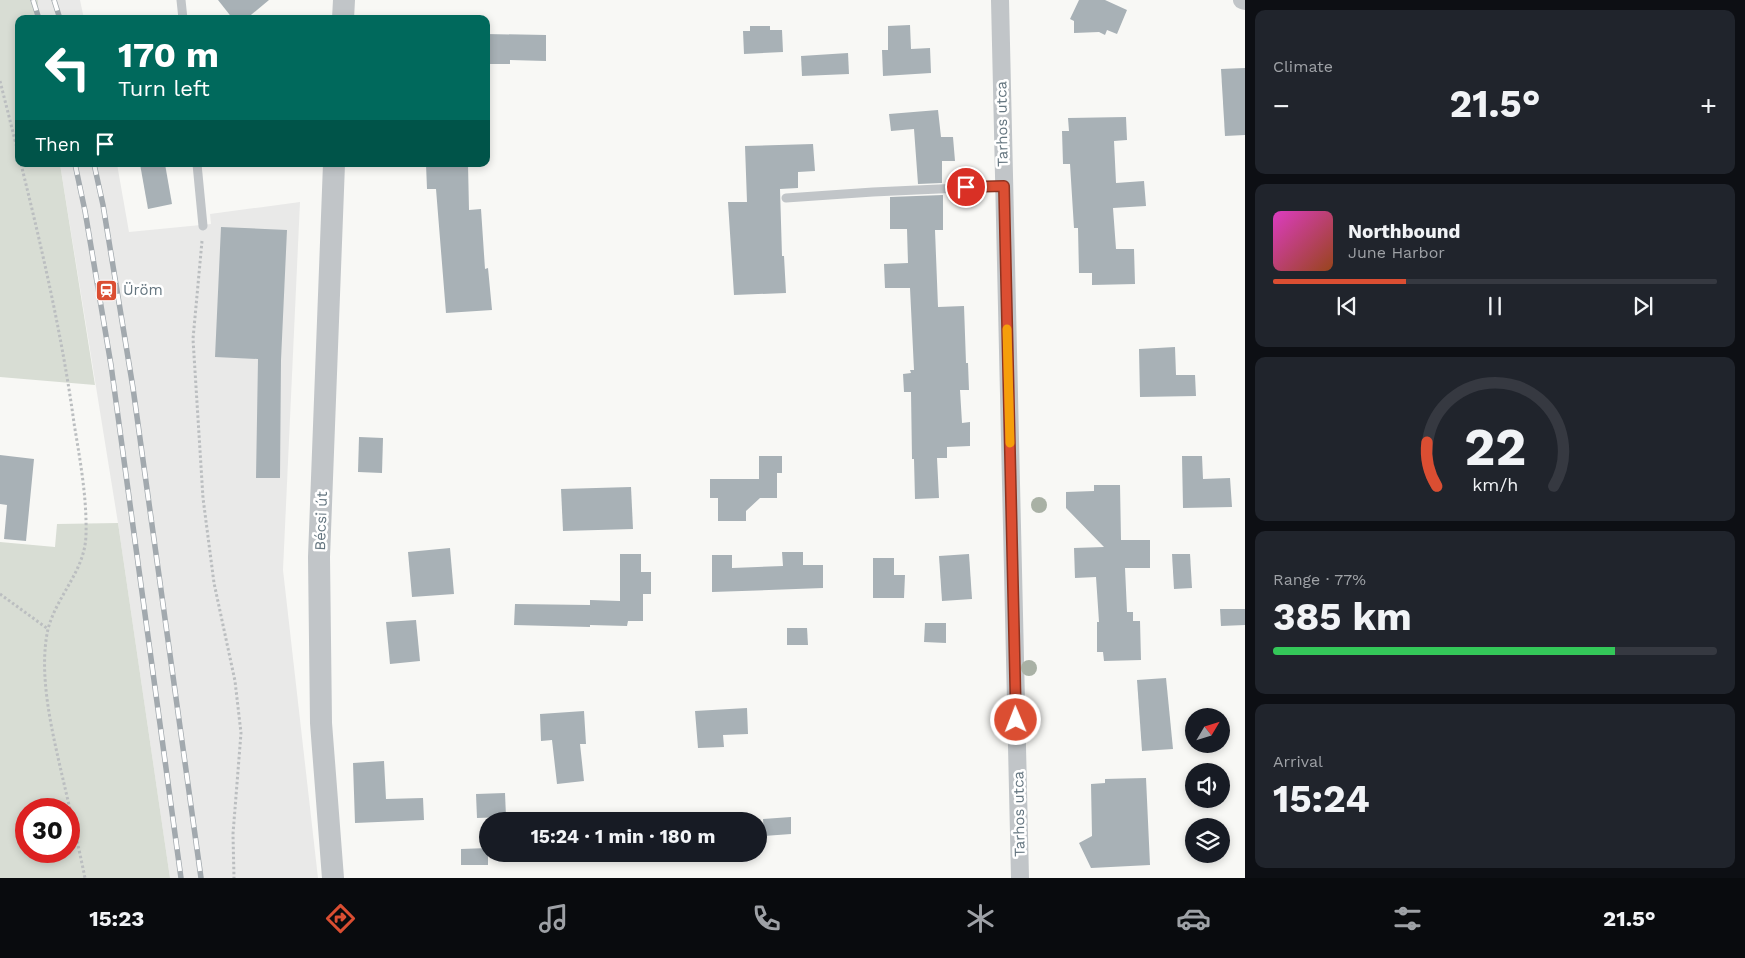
<!DOCTYPE html>
<html lang="en">
<head>
<meta charset="utf-8">
<style>
	:root { --surface:#171b24; --page:#20242c; --text:#f1f3f6; --muted:#9ea1a6; --line:#363941; --accent:#db4e32 }
	body { margin:0; font-family:"Work Sans",sans-serif; background:var(--page); color:var(--text); height:100vh; display:flex; flex-direction:column; font-size:19px; white-space:nowrap }
	* { box-sizing:border-box; margin:0 }
	p { font-size:16px; color:var(--muted) }
	.icon { flex:none; width:28px; height:28px; fill:none; stroke:currentColor; stroke-width:2; stroke-linecap:round; stroke-linejoin:round }
	.map { position:relative; flex:1; overflow:hidden }
	.panel { display:flex; flex-direction:column; gap:10px; padding:10px; background:#0d0f14; width:500px }
	.panel>* { flex:none }
	.guide { position:absolute; left:15px; top:15px; width:475px; height:152px; border-radius:10px; box-shadow:0 2px 8px #0003; background:#00695c; color:#fff; overflow:hidden }
	.needle { width:32px; rotate:52deg }
	.controls { position:absolute; left:1185px; top:708px; display:grid; gap:10px }
	.controls a { display:grid; place-items:center; width:45px; height:45px; border-radius:50%; background:var(--surface); box-shadow:0 2px 8px #0003; font-size:25px }
	.speed { position:absolute; left:15px; top:798px; display:flex; gap:10px; font-size:25px; font-weight:700; text-align:center }
	.speed>* { display:grid; place-content:center; width:65px; height:65px; border-radius:50%; background:var(--surface); box-shadow:0 2px 8px #0003; line-height:1 }
	.speed .limit { border:8px solid #d22; background:#fff; color:#111 }
	.pin { position:absolute; display:grid; place-items:center; width:42px; height:42px; color:#fff; margin:-21px; border:2px solid #fff; border-radius:50%; box-shadow:0 1px 5px #0007 }
	.me { position:absolute; width:55px; margin:-28px; rotate:359deg; stroke-linejoin:round; filter:drop-shadow(0 0 4px #0008) }
	.turn { display:flex; align-items:center; gap:18px; height:105px; padding:0 20px; font-size:22px }
	.turn .icon { width:65px; height:65px; stroke-width:2.5 }
	.turn b { display:block; font-size:35px; line-height:42px }
	.then { display:flex; align-items:center; height:48px; padding:0 20px; background:#0003; gap:10px; font-size:19px }
	.big { font-size:38px; font-weight:700; line-height:1.1 }
	.panel .card { flex:1; display:flex; flex-direction:column; justify-content:center; gap:8px; min-width:0; padding:0 18px; border-radius:10px; background:var(--page) }
	.panel .dial { align-items:center; gap:0 }
	.dial svg { height:130px; overflow:visible; fill:none; stroke:var(--line); stroke-width:7; stroke-linecap:round; text-anchor:middle }
	.dial text { fill:var(--text); stroke:none }
	.song { display:flex; align-items:center; gap:15px }
	.cover { width:60px; height:60px; border-radius:8px; background:linear-gradient(135deg,hsl(310 70% 55%),hsl(20 70% 35%)) }
	.played { height:5px; border-radius:2px; background:linear-gradient(90deg,var(--accent) 30%,var(--line) 30%) }
	.keys { display:flex; justify-content:space-around; direction:ltr }
	.heat { display:flex; justify-content:space-between; align-items:center; font-size:28px; direction:ltr }
	.charge { height:8px; border-radius:4px; background:linear-gradient(90deg,#34c759 77%,var(--line) 0) }
	.trip { position:absolute; left:479px; top:812px; width:288px; height:50px; border-radius:25px; background:var(--surface); box-shadow:0 2px 8px #0003; font-weight:700; line-height:50px; text-align:center }
	.tab-bar { display:flex; height:80px; justify-content:space-around; align-items:center; background:#090b0e; color:var(--muted) }
	.tab-bar .icon { width:35px; height:35px }
	.tab-bar .active { color:var(--accent) }
	.tab-bar b { font-size:22px; color:var(--text) }
	main { display:flex; flex:1; min-height:0 }
	.map>svg:first-child { display:block }
	.built { fill:#e9e9e8 }
	.green { fill:#d8ddd4; fill-rule:evenodd }
	.building { fill:#a8b1b6 }
	.lines { fill:none; stroke-linecap:round; stroke-linejoin:round }
	.path { stroke:#bbbec0; stroke-width:3; stroke-dasharray:2.5 2.5; stroke-linecap:butt }
	.service { stroke:#c1c5c8; stroke-width:9 }
	.minor { stroke:#c1c5c8; stroke-width:18 }
	.tertiary { stroke:#c1c5c8; stroke-width:22 }
	.rail-casing { stroke:#a2a9ae; stroke-width:5.5 }
	.rail { stroke:#fff; stroke-width:4; stroke-dasharray:11; stroke-linecap:butt }
	.tree { fill:#a9b1a5 }
	.route-casing { stroke:#8e3320; stroke-width:12 }
	.route { stroke:#db4e32; stroke-width:9 }
	.slow { stroke:#f59e0b; stroke-width:9 }
	.labels { text-anchor:middle; dominant-baseline:central; stroke-width:5; stroke-linejoin:round; paint-order:stroke }
	.street-label { font-size:15px; fill:#64757f; stroke:#fff }
	.poi-label { font-size:15px; fill:#64757f; stroke:#fff; text-anchor:start }
</style>
</head>
<body>
<main>
<div class="map">
<svg width="1245" height="878" viewBox="0 0 1245 878">
	<rect width="100%" height="100%" fill="#f8f8f5"/>
	<g class="built">
		<path d="M29 0H80L84 19H35Z"/>
		<path d="M60 164H117L129 232 211 224 210 214 300 202 283 570 318 878H170L118 523Z"/>
	</g>
	<g class="green">
		<path d="M0 0H38V19H19V164H60L95 385 0 377Z"/>
		<path d="M118 523 170 878H0V542L55 547 57 524ZM26 809H69V851H26Z"/>
	</g>
	<g class="building">
		<path d="M218 0H269L246 19H233Z"/>
		<path d="M1079 0H1105L1127 10 1117 34 1107 30 1105 35 1099 32 1074 33V21L1070 19Z"/>
		<path d="M910 25 911 49 930 48 931 73 883 76 882 50H888V26Z"/>
		<path d="M750 26H770V30H782L783 52 744 54 743 31H750Z"/>
		<path d="M486 34 546 35V61L510 60V64H486Z"/>
		<path d="M848 53 849 74 802 76 801 56Z"/>
		<path d="M1245 68V135L1225 136 1221 69Z"/>
		<path d="M938 110 941 137H953L955 161H942V183L918 184 914 129 891 131 889 114Z"/>
		<path d="M1126 117 1127 140 1114 141 1116 183 1144 181 1146 206 1113 208 1116 249H1134L1135 284 1092 285V273H1079L1078 228H1074L1070 164H1063L1062 131H1069L1068 118Z"/>
		<path d="M813 144 815 171 798 172V188L780 189 782 256H784L786 293 734 295 728 202H747L745 146Z"/>
		<path d="M140 164H165L172 204 148 209Z"/>
		<path d="M426 164H468L469 210 481 209 485 269 488 268 492 310 446 313 436 189H427Z"/>
		<path d="M943 195V230H935L938 307 964 306 966 363H968L969 390H960L962 423 970 422V446L947 447V458H937L939 498 915 499 914 459H912L911 392H904L903 374 911 373 910 370H914L910 288H885L884 264 908 263 907 229H890V197Z"/>
		<path d="M221 227 287 230 281 360 280 478H256L258 359 215 357Z"/>
		<path d="M1175 347 1176 375H1195L1196 396 1140 397 1139 349Z"/>
		<path d="M359 437 383 438 382 473 358 472Z"/>
		<path d="M0 455 34 459 26 541 4 539 7 505 0 504Z"/>
		<path d="M759 456H782V473H777V498H760L746 511V521H718V498H710V479H759Z"/>
		<path d="M1182 456H1202L1203 479 1230 478 1232 507 1183 508Z"/>
		<path d="M1094 485H1120L1121 540H1150V568H1125L1127 612H1133V621H1140L1141 660 1104 661 1103 652H1097V622H1099L1096 577 1075 578 1074 548 1104 547 1066 508V492L1094 491Z"/>
		<path d="M631 487 633 529 563 531 561 489Z"/>
		<path d="M450 548 454 594 412 597 408 552Z"/>
		<path d="M782 552H803V565H823V588L712 592V555H732V568L783 566Z"/>
		<path d="M620 554H641V572H651V594H643V621H628L627 626 590 625V627L514 625 515 604 590 605V600L620 601Z"/>
		<path d="M969 554 972 599 942 601 939 556Z"/>
		<path d="M1172 554H1190L1192 588 1174 589Z"/>
		<path d="M873 558H894V575H905L904 598H873Z"/>
		<path d="M1220 609H1245V625L1221 626Z"/>
		<path d="M416 620 420 661 390 664 386 622Z"/>
		<path d="M925 623H946V643L924 642Z"/>
		<path d="M787 628H807L808 645H787Z"/>
		<path d="M1166 678 1173 749 1142 751 1137 680Z"/>
		<path d="M747 708 748 734 723 735 724 747 698 748 695 711Z"/>
		<path d="M584 711 586 744H580L584 781 557 784 552 740 541 741 540 714Z"/>
		<path d="M384 761 386 799 423 798 424 820 355 823 353 763Z"/>
		<path d="M1146 778 1150 865 1091 868 1079 843 1092 836 1091 784 1105 783V779Z"/>
		<path d="M505 793 506 817 477 818 476 794Z"/>
		<path d="M791 817V834L764 836 763 819Z"/>
		<path d="M488 848V865H461V849Z"/>
	</g>
	<g class="lines">
		<g class="path">
			<path d="M0 81 19 156"/>
			<path d="M21 164C42 249 62 335 74 423 80 460 87 497 86 535 85 571 57 595 48 629 38 674 52 731 62 775 70 809 78 844 85 878"/>
			<path d="M202 241 193 339 203 498 214 583 235 681 241 733 233 834 234 878"/>
			<path d="M0 594 48 629"/>
		</g>
		<g class="service">
			<path d="M181 0 183 19"/>
			<path d="M197 164 203 226"/>
			<path d="M786 198 873 192 1004 186"/>
		</g>
		<g class="minor">
			<path d="M1000 0 1020 878"/>
			<path d="M1242 0 1245 1"/>
		</g>
		<g class="tertiary">
			<path d="M343 19 344 0"/>
			<path d="M333 878 321 723 319 557 334 164"/>
		</g>
		<defs>
			<g id="rail">
				<path d="M33 0 39 19"/>
				<path d="M54 0 60 19"/>
				<path d="M75 164 85 211 111 365 181 878"/>
				<path d="M94 164 103 205 133 388 201 878"/>
			</g>
		</defs>
		<use href="#rail" class="rail-casing"/>
		<use href="#rail" class="rail"/>
	</g>
	<g class="tree">
		<circle cx="1039" cy="505" r="8"/>
		<circle cx="1029" cy="668" r="8"/>
	</g>
	<g class="lines">
		<defs>
			<path id="route" d="M966 187 1004 186 1016 720"/>
		</defs>
		<use href="#route" class="route-casing"/>
		<use href="#route" class="route"/>
		<path class="slow" d="M1007 329 1010 443"/>
	</g>
	<defs>
		<symbol id="station-square" viewBox="-11 -11 22 22"><rect x="-9" y="-9" width="18" height="18" rx="4" fill="#db4e32" stroke="#fff"/><path d="M-3-6H3Q5-6 5-4V2Q5 4 3 4L4.5 6H3L1.5 4h-3L-3 6H-4.5L-3 4Q-5 4-5 2V-4Q-5-6-3-6ZM-3.5-4v3h7v-3ZM-3.5 1v1.5H-2V1ZM2 1v1.5H3.5V1Z" fill="#fff"/></symbol>
	</defs>
	<g fill-rule="evenodd">
		<use href="#station-square" x="94" y="278" width="25" height="25"/>
	</g>
	<g class="labels">
		<g class="street-label">
			<text transform="translate(1002 124) rotate(-91)">Tarhos utca</text>
			<text transform="translate(321 521) rotate(-88)">Bécsi út</text>
			<text transform="translate(1019 814) rotate(-91)">Tarhos utca</text>
		</g>
		<g class="poi-label">
			<text x="123" y="290">Üröm</text>
		</g>
	</g>
</svg>
<div class="controls">
<a><svg class="needle" viewBox="-14 -14 28 28"><path d="M0-13l5 13h-10z" fill="#e53935"/><path d="M0 13l5-13h-10z" fill="#9ea1a6"/></svg></a>
<a><svg class="icon" aria-label="sound" viewBox="0 0 24 24"><path d="M4 9h4l5-4v14l-5-4H4zM17 9q2 3 0 6"/></svg></a>
<a><svg class="icon" aria-label="layers" viewBox="0 0 24 24"><path d="M12 4l9 5-9 5-9-5zM3 14l9 5 9-5"/></svg></a>
</div>
<div class="speed"><div class="limit">30</div></div>
<div class="pin" style="left:966px;top:187px;background:#d93025"><svg class="icon" aria-label="arrive" viewBox="0 0 24 24"><path d="M6 21V4h12l-3 4 3 4H6"/></svg></div>
<svg class="me" style="left:1016px;top:720px" viewBox="-20 -20 40 40"><circle r="17" fill="#db4e32" stroke="#fff" stroke-width="3"/><path d="M0-11L8 9 0 5-8 9z" fill="#fff"/></svg>
<div class="trip">15:24 · 1 min · 180 m</div>
<div class="guide">
<div class="turn"><svg class="icon" aria-label="left" viewBox="0 0 24 24"><path d="M17 20v-9H6M10 6l-5 5 5 5"/></svg><div><b>170 m</b>Turn left</div></div>
<div class="then">Then<svg class="icon" aria-label="arrive" viewBox="0 0 24 24"><path d="M6 21V4h12l-3 4 3 4H6"/></svg></div>
</div>
</div>
<section class="panel">
<div class="card"><p>Climate</p>
<div class="heat"><a>−</a><b class="big">21.5°</b><a>+</a></div>
</div>
<div class="card">
<div class="song"><i class="cover"></i><div><b>Northbound</b><p>June Harbor</p></div></div>
<div class="played"></div>
<div class="keys"><svg class="icon" aria-label="previous" viewBox="0 0 24 24"><path d="M18 5L8 12l10 7zM5 5v14"/></svg><svg class="icon" aria-label="pause" viewBox="0 0 24 24"><path d="M8 5v14M16 5v14"/></svg><svg class="icon" aria-label="next" viewBox="0 0 24 24"><path d="M6 5l10 7-10 7zM19 5v14"/></svg></div>
</div>
<div class="card dial"><svg viewBox="0 0 100 80">
<path d="M14 69A42 42 0 1 1 86 69"/>
<path d="M14 69A42 42 0 0 1 8 42" stroke="#db4e32"/>
<text x="50" y="56" font-size="32" font-weight="700">22</text>
<text x="50" y="72" font-size="11">km/h</text>
</svg></div>
<div class="card"><p>Range · 77%</p><b class="big">385 km</b><div class="charge"></div></div>
<div class="card"><p>Arrival</p><b class="big">15:24</b></div>
</section>
</main>
<nav class="tab-bar">
<b>15:23</b>
<svg class="icon active" aria-label="directions" viewBox="0 0 24 24"><path d="M12 3l9 9-9 9-9-9zM9 14v-3h6M13 9l2 2-2 2"/></svg>
<svg class="icon" aria-label="music" viewBox="0 0 24 24"><path d="M9 18V5l10-2v13"/><circle cx="6" cy="18" r="3"/><circle cx="16" cy="16" r="3"/></svg>
<svg class="icon" aria-label="phone" viewBox="0 0 24 24"><path d="M5 4h4l2 5-3 2q2 4 5 5l2-3 5 2v4C11 20 4 13 5 4z"/></svg>
<svg class="icon" aria-label="climate" viewBox="0 0 24 24"><path d="M12 3v18M4 7l16 10M4 17L20 7"/></svg>
<svg class="icon" aria-label="car" viewBox="0 0 24 24"><path d="M5 17H2v-5l4-1 3-4h7l3 4 3 1v5h-3M9 17h6M6 11h13"/><circle cx="7" cy="17" r="2"/><circle cx="17" cy="17" r="2"/></svg>
<svg class="icon" aria-label="filters" viewBox="0 0 24 24"><path d="M4 7h16M4 17h16"/><circle cx="9" cy="7" r="2"/><circle cx="15" cy="17" r="2"/></svg>
<b>21.5°</b>
</nav>
</body>
</html>
